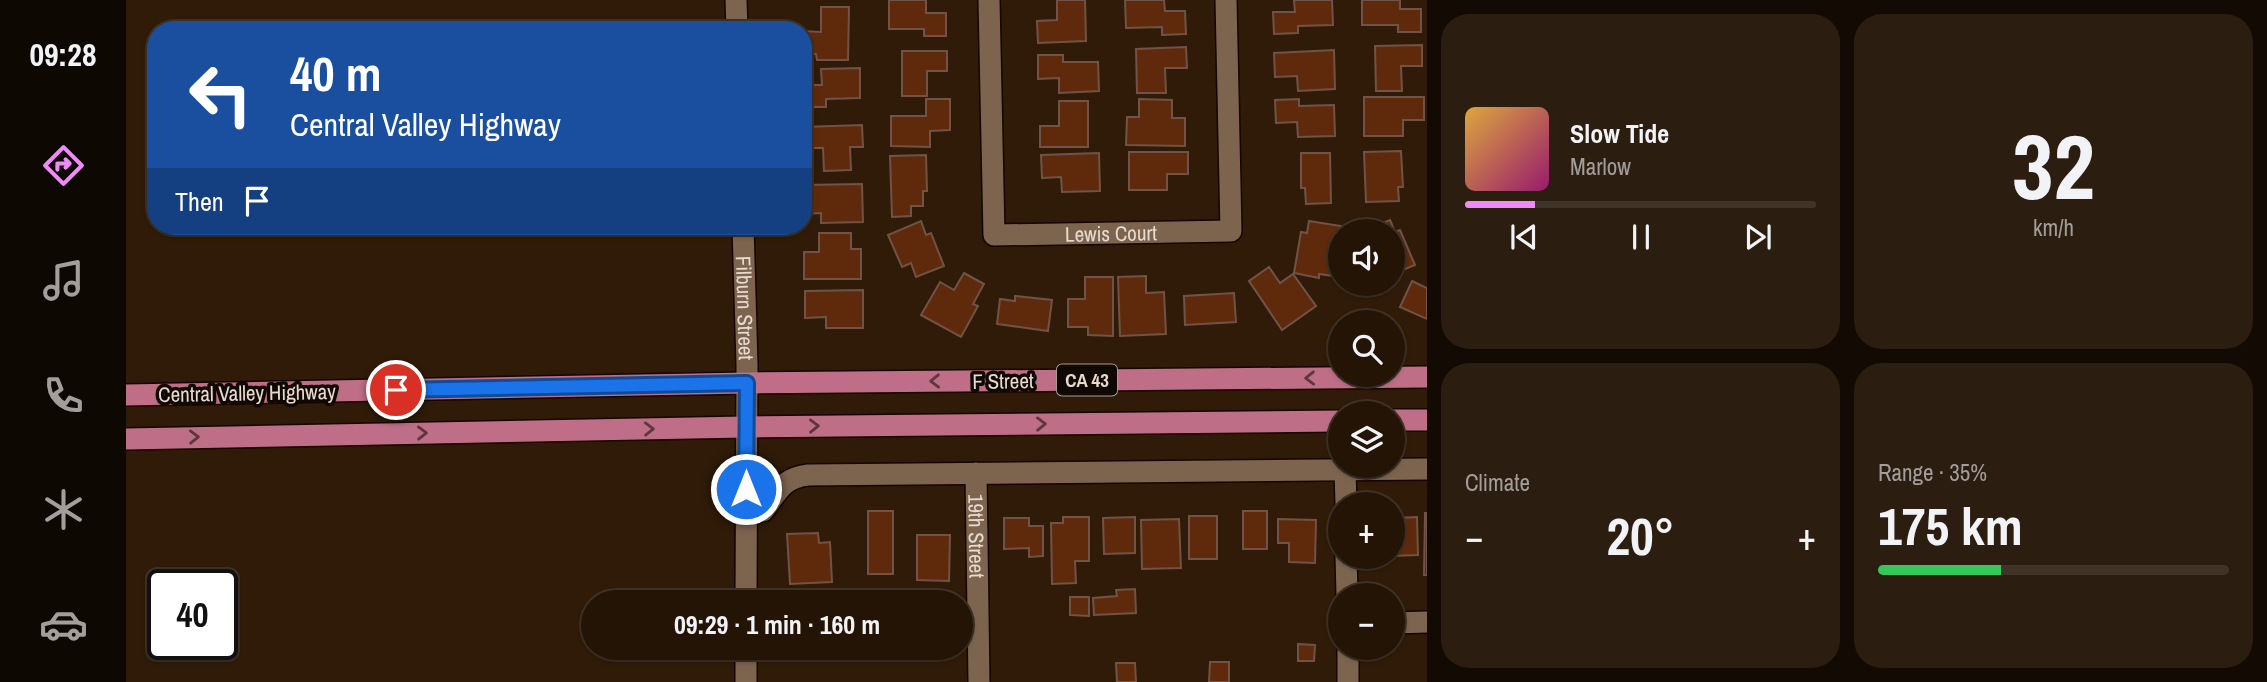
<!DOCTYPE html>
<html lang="en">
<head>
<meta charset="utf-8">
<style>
	:root { --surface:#231406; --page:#2b1d10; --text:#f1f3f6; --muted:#a39e9b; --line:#403328; --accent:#ee8bf8 }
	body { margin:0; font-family:"Archivo Narrow",sans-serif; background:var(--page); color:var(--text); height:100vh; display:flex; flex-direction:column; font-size:26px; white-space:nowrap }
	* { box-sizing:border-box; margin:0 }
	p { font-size:23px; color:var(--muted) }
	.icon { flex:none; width:38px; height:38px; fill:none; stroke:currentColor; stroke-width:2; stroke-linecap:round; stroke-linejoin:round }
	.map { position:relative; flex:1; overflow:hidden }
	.side { display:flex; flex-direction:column; gap:14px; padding:14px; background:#130b03; width:840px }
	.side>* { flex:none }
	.hud { position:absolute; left:21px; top:21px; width:665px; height:214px; border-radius:28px; box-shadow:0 2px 5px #0004,0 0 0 2px var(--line); background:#1a4fa0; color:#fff; overflow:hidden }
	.controls { position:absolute; left:1202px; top:219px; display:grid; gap:14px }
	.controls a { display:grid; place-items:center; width:77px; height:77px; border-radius:50%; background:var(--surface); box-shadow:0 2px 5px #0004,0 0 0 2px var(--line); font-size:35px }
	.speed { position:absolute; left:21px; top:569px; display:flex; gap:14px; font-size:35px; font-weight:700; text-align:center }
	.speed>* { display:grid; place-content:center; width:91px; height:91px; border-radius:50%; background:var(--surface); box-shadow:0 2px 5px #0004,0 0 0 2px var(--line); line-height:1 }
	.speed .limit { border:4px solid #111; border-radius:10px; background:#fff; color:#111 }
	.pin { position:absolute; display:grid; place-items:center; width:60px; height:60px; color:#fff; margin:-30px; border:4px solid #fff; border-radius:50%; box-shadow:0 2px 7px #0007 }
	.me { position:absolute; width:77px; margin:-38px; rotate:0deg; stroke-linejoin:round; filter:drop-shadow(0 0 5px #0008) }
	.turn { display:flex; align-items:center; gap:24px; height:147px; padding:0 28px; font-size:32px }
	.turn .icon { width:91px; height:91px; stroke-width:2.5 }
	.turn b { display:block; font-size:49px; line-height:60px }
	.then { display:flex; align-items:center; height:66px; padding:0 28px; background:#0003; gap:14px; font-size:26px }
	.big { font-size:52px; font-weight:800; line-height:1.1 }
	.side .tile { flex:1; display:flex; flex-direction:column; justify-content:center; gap:10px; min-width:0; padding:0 24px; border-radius:28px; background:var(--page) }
	.side .dial { align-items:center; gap:0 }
	.dial b { font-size:91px; line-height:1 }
	.song { display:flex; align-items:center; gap:21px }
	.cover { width:84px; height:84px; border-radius:10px; background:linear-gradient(135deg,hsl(40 70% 55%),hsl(320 70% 35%)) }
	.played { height:7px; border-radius:4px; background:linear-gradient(90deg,var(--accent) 20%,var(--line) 20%) }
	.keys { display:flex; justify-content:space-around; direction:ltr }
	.heat { display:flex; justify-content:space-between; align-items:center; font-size:38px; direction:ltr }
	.charge { height:10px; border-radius:5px; background:linear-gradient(90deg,#34c759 35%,var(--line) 0) }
	.side .tiles { flex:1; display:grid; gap:14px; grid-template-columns:repeat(2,1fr) }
	.trip { position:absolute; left:455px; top:590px; width:392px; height:70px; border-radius:35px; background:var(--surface); box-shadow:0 2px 5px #0004,0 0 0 2px var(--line); font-weight:800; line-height:70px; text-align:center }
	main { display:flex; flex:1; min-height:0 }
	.tab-bar { display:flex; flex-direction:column; width:126px; justify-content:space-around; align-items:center; background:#0e0802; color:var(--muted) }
	.tab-bar .icon { width:49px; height:49px }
	.tab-bar .active { color:var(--accent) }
	.tab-bar b { font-size:32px; color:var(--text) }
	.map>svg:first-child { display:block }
	.building { fill:#5f2a0c; stroke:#705346; stroke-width:2 }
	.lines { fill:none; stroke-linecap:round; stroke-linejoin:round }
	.minor-casing { stroke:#160500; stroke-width:24 }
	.major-casing { stroke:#160500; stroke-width:24 }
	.minor { stroke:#7c644f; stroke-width:21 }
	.major { stroke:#be6e87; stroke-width:21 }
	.oneway { stroke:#5e363e }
	.route-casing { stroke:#114b97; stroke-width:18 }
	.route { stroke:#1a73e8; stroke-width:12 }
	.labels { text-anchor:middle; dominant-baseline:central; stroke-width:7; stroke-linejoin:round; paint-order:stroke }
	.shield { fill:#100803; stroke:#a79b91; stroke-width:2 }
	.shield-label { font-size:19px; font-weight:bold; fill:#e8dace }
	.street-label { font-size:21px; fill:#e8dace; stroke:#100803 }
</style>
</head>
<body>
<main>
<nav class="tab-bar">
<b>09:28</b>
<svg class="icon active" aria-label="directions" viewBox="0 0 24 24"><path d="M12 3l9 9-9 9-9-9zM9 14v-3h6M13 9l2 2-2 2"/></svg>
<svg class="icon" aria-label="music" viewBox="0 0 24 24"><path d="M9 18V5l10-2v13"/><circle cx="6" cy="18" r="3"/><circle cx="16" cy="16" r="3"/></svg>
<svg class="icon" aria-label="phone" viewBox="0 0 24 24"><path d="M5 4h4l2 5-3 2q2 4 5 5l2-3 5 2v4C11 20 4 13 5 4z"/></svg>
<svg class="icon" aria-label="climate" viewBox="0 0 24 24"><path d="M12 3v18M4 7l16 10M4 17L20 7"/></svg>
<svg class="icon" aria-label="car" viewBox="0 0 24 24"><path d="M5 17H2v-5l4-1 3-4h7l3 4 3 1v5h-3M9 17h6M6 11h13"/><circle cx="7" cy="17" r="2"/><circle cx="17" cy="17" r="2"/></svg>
</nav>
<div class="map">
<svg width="1301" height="682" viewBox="0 0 1301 682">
	<rect width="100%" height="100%" fill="#2f1b08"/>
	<g class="building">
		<path d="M763 0H800V13H820V36H798V29H763Z"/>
		<path d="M931 0H959L960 41 912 43 911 21 931 20Z"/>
		<path d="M999 0H1038L1039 11H1059L1060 34 1036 35V27L1000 28Z"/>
		<path d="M1168 0H1206L1207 25 1172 26V33L1148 34 1147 12H1169Z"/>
		<path d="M1236 0H1274V9H1295V32H1272V25H1236Z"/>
		<path d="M695 7H723L722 60H691L690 54H677V31L695 32Z"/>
		<path d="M1296 45V66H1275L1276 91H1250L1249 46Z"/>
		<path d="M1060 47 1061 68H1039L1040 93H1011L1010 49Z"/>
		<path d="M1208 50 1209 89 1172 91 1171 76 1149 77 1148 53Z"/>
		<path d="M776 51H821V71H801V96H776Z"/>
		<path d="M912 55H937V62H972L973 91 933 93V78L912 79Z"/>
		<path d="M734 68V98L700 99V107H677V85H696L695 69Z"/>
		<path d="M1238 97H1298V120H1277V136H1238Z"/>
		<path d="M800 99H824V130L804 131V147L765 146V116H800Z"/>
		<path d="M1013 99 1046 100V118H1059V146L1000 145 1001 117H1013Z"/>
		<path d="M1173 99V106L1208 105 1209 136 1172 137 1171 122 1150 123 1149 100Z"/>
		<path d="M933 101H962V147H914V126H933Z"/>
		<path d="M736 125 737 147H724L725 170 698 171 697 148H677V127Z"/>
		<path d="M1275 151 1277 187H1272L1273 201 1240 202 1238 152Z"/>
		<path d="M1003 152H1062V174H1041V190H1003Z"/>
		<path d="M973 153 974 191 936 192 935 177 916 178 915 155Z"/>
		<path d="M1175 153H1204L1205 203 1180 204 1179 188H1175Z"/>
		<path d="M800 155 801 191H797V206H785V216L766 217 764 156Z"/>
		<path d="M736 184 737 222 695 223V213L677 214V185Z"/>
		<path d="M1264 220 1269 232 1274 230 1289 265 1267 274V231L1240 230Z"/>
		<path d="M795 221 800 235 805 233 818 266 790 277 785 263 776 267 762 235Z"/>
		<path d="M1183 221 1215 226 1207 276 1193 274V278L1168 273 1175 232 1181 233Z"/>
		<path d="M693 233H725V249H735V279H678V252H693Z"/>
		<path d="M1143 267 1154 283 1167 274 1190 306 1156 330 1123 281Z"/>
		<path d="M838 273 858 284 847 304 852 306 835 337 795 315 814 282 828 290Z"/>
		<path d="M1020 276V293L1038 292 1040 334 994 336 992 277Z"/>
		<path d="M959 277H987V336L962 335V327H942V299H959Z"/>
		<path d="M1286 281 1301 288V319L1274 307Z"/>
		<path d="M737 290V328H700V317L679 318V291Z"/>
		<path d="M1108 293 1110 322 1059 325 1058 296Z"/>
		<path d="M889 296 926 300 922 331 871 324 874 299 889 301Z"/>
		<rect x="742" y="511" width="25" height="63"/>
		<rect x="1117" y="511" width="24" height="38"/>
		<path d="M1299 513H1301V575H1298Z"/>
		<rect x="1063" y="516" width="28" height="43"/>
		<path d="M937 517H963V561H949L950 583 926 584 925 523H937Z"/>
		<path d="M1009 517V553L978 554 977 518Z"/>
		<path d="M1291 517 1292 555 1267 556V518Z"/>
		<path d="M878 518H903V526H917V556L903 557V548L878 549Z"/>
		<path d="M1053 519 1055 568 1016 569 1015 520Z"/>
		<path d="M1152 519 1190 520 1189 563 1163 562V543H1152Z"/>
		<path d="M692 533 693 543 704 542 706 582 664 584 661 534Z"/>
		<path d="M791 535H824L823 581 791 580Z"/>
		<path d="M1009 589 1010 613 968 615 967 598 991 596 990 590Z"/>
		<rect x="742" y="597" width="24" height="5"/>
		<rect x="788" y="597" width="22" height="5"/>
		<path d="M944 597H963V616L944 615Z"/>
		<path d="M1172 644 1189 645 1188 661H1172Z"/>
		<path d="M1084 662H1103V682H1083Z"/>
		<path d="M990 663H1009L1010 682H991Z"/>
	</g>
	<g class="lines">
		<defs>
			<g id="minor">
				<path d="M610 0 611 30"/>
				<path id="s1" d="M863 0 868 235 1105 231 1100 0"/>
				<path id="s2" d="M617 226 621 365 620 602"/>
				<path d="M1219 470 1220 504"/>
				<path id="s3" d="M850 473 853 682"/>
				<path d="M620 512 637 511C652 492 656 478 682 475L1301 469"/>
				<path d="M1220 556 1221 595"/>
				<path d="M1267 623 1301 622"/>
				<path d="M620 648V682"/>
				<path d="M1222 648V682"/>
			</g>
			<g id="major">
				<path d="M0 395 621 383 1301 377"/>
				<path d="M1267 420H1301"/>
				<path d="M0 439 619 427 1214 421"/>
			</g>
		</defs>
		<use href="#minor" class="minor-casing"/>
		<use href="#major" class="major-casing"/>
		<use href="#minor" class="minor"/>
		<use href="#major" class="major"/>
	</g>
	<defs><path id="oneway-chevron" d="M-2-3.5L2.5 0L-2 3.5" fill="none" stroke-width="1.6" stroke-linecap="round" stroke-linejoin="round" transform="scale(1.75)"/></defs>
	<g class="oneway">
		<use href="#oneway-chevron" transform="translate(1184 378) rotate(179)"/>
		<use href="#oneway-chevron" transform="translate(809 381) rotate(179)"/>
		<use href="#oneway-chevron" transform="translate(915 424) rotate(-1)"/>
		<use href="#oneway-chevron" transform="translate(688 426) rotate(-1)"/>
		<use href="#oneway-chevron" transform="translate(523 429) rotate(-1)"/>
		<use href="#oneway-chevron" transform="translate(296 433) rotate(-1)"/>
		<use href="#oneway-chevron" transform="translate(68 437) rotate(-1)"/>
	</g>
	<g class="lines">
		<defs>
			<path id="route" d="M270 390 621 383 620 489"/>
		</defs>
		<use href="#route" class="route-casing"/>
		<use href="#route" class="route"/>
	</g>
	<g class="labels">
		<rect class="shield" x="931" y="364.5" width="60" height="31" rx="5"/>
		<g class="shield-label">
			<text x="961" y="380">CA 43</text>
		</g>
		<g class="street-label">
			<text stroke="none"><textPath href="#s1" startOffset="352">Lewis Court</textPath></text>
			<text stroke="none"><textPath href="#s2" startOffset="82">Filburn Street</textPath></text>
			<text transform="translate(877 381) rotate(-1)">F Street</text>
			<text transform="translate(121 393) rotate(-1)">Central Valley Highway</text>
			<text stroke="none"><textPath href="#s3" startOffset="63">19th Street</textPath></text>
		</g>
	</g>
</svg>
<div class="controls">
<a><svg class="icon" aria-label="sound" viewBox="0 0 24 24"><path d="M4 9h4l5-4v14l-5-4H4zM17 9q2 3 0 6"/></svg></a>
<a><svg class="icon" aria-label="search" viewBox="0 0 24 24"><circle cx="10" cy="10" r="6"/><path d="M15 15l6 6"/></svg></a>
<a><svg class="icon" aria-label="layers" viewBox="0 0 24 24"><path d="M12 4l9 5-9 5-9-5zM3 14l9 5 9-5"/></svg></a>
<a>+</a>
<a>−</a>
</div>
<div class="speed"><div class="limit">40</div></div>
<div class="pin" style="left:270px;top:390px;background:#d93025"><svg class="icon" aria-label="arrive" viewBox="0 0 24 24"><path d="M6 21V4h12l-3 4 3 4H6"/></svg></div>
<svg class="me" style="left:620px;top:489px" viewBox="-20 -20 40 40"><circle r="17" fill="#1a73e8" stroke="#fff" stroke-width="3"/><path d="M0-11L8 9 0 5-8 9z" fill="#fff"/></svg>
<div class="trip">09:29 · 1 min · 160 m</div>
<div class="hud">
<div class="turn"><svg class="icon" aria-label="left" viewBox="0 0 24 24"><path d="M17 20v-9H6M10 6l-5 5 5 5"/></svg><div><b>40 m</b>Central Valley Highway</div></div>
<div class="then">Then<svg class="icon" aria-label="arrive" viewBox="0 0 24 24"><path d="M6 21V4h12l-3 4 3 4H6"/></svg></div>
</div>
</div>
<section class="side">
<div class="tiles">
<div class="tile">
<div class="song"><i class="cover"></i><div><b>Slow Tide</b><p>Marlow</p></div></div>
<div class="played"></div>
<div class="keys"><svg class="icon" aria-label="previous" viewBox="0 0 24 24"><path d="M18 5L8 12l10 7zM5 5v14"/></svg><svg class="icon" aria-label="pause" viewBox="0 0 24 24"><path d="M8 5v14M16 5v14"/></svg><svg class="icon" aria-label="next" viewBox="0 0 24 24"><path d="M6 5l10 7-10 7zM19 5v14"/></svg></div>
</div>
<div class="tile dial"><b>32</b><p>km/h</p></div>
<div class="tile"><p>Climate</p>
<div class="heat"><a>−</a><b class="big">20°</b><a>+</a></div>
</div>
<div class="tile"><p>Range · 35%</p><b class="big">175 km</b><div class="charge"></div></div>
</div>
</section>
</main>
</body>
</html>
